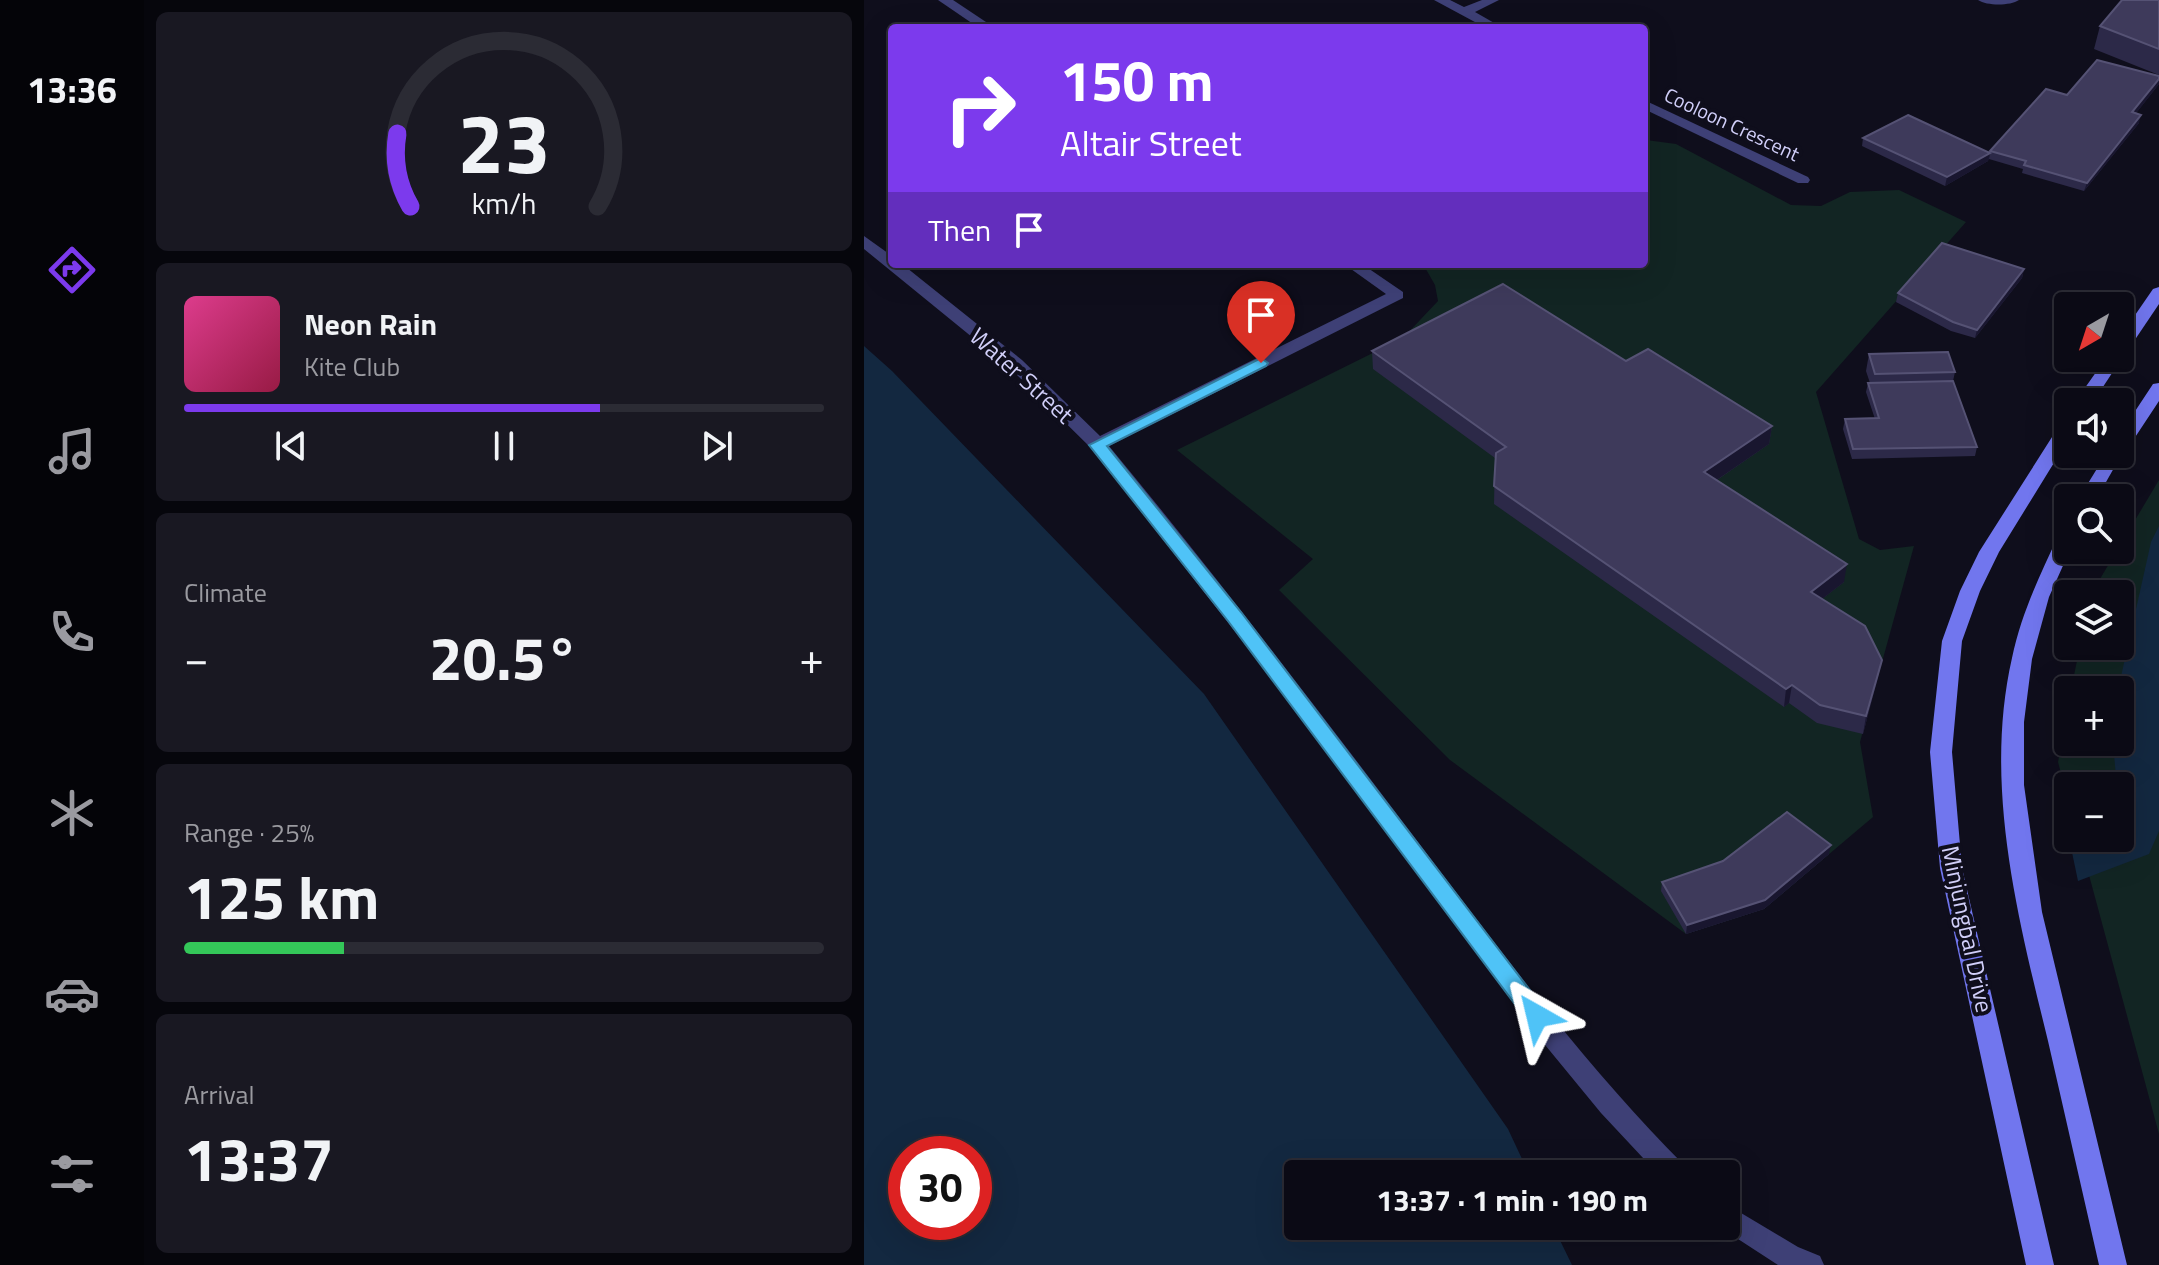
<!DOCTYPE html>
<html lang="en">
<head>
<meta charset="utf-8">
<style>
	:root { --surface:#0b0a15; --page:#191822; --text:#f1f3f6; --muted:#9a9aa0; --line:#2b2b34; --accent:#7c3aed }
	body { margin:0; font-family:"Titillium Web",sans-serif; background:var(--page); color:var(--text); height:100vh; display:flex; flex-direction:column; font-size:30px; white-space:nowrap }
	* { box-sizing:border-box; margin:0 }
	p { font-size:26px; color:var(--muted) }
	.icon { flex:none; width:44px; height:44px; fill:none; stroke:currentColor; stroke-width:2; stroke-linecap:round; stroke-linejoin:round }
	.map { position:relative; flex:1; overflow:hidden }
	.side { display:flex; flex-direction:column; gap:12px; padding:12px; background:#06060c; width:720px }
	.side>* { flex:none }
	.guide { position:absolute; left:24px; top:24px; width:760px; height:244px; border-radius:8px; box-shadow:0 8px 32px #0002,0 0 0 2px var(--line); background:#7c3aed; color:#fff; overflow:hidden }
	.needle { width:52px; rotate:219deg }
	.tools { position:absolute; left:1190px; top:292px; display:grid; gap:16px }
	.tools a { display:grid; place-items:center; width:80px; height:80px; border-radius:8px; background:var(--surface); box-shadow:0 8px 32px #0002,0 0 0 2px var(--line); font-size:40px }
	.speed { position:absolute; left:24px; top:1136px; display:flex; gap:16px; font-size:40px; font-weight:700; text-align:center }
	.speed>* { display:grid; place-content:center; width:104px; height:104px; border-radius:50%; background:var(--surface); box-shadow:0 8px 32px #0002,0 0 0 2px var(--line); line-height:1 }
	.speed .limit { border:12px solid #d22; background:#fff; color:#111 }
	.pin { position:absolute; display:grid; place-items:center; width:68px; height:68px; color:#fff; margin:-82px -34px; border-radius:50% 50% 50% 0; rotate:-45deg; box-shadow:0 0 8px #0007 }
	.pin .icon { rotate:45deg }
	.me { position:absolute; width:88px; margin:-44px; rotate:323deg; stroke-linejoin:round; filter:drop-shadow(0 0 6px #0008) }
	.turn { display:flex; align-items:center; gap:28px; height:168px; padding:0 40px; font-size:36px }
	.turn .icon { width:104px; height:104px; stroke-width:2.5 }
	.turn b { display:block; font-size:56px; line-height:68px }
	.then { display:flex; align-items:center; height:76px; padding:0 40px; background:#0003; gap:16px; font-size:30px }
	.big { font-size:60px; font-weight:700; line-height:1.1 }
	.side .tile { flex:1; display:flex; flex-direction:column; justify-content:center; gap:12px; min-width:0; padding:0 28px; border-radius:12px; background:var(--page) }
	.side .dial { align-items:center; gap:0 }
	.dial svg { height:208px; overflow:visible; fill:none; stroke:var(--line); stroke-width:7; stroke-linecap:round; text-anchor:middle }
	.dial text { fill:var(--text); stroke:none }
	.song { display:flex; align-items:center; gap:24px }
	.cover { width:96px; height:96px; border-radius:12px; background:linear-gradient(135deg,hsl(330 70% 55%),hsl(340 70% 35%)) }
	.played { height:8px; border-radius:4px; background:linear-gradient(90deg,var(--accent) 65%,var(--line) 65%) }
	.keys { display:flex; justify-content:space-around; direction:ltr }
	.heat { display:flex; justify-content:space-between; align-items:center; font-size:44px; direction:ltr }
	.charge { height:12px; border-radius:6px; background:linear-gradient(90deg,#34c759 25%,var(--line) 0) }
	.trip { position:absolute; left:420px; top:1160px; width:456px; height:80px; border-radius:8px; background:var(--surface); box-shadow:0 8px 32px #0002,0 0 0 2px var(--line); font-weight:700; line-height:80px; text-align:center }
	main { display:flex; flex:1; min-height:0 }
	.tab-bar { display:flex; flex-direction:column; width:144px; justify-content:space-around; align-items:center; background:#040408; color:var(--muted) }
	.tab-bar .icon { width:56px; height:56px }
	.tab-bar .active { color:var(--accent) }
	.tab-bar b { font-size:36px; color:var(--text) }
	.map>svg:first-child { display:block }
	.green { fill:#122523 }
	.water { fill:#132840; fill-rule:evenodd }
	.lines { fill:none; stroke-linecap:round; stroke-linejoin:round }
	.minor { fill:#3e4076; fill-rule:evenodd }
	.secondary { fill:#7176ee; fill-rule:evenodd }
	.wall { fill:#2c2948 }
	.shaded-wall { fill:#19162f }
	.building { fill:#3e3a5b; stroke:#555274; stroke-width:2 }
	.route { fill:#4fc3f7; stroke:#337fa1; stroke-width:2 }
	.labels { text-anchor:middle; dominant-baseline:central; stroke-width:8; stroke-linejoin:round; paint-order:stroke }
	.far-street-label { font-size:20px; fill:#d1cff9; stroke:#0f0e1c }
	.street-label { font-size:24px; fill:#d1cff9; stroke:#0f0e1c }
</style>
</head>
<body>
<main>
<nav class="tab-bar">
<b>13:36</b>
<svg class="icon active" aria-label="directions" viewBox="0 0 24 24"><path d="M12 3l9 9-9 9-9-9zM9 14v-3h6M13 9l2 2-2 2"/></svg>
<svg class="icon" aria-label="music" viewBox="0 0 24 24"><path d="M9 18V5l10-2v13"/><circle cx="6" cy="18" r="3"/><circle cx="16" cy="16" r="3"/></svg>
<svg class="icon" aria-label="phone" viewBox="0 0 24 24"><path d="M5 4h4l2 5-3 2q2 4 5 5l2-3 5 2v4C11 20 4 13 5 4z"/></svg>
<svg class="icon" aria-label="climate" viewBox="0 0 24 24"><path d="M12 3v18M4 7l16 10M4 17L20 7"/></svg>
<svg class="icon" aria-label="car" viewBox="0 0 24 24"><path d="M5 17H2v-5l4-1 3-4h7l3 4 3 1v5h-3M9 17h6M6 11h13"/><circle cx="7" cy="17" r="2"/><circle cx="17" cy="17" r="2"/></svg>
<svg class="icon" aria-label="filters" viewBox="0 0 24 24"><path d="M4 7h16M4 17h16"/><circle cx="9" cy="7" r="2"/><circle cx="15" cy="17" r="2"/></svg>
</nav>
<section class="side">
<div class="tile dial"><svg viewBox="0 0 100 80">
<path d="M14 69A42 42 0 1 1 86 69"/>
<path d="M14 69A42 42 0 0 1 9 41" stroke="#7c3aed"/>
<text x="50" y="56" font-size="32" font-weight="700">23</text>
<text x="50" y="72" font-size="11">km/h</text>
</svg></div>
<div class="tile">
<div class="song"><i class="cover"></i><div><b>Neon Rain</b><p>Kite Club</p></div></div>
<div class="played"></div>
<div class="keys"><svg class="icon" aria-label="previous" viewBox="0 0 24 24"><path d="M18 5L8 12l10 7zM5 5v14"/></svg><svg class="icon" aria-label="pause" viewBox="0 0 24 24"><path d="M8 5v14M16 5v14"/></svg><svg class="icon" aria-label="next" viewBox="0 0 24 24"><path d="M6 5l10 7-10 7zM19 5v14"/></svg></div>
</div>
<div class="tile"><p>Climate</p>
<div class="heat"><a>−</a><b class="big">20.5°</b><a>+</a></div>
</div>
<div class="tile"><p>Range · 25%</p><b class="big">125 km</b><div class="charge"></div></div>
<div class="tile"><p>Arrival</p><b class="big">13:37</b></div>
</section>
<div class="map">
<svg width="1295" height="1265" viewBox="0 0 1295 1265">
	<rect width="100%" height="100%" fill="#0f0e1c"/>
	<g class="green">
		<path d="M782 140 812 144 927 205 957 206 986 192 1035 190 1102 222 952 392 995 539 1016 550 1050 546 996 742 1009 817 900 909 822 934 586 760 415 590 449 559 313 450 539 338 574 301 571 285 559 264H780Z"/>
		<path d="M1295 480V1134L1215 838H1256V786H1204V799L1194 762 1204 708V742H1256V690H1207L1216 646H1256V594H1227Z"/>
	</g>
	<g class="water">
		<path d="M0 346 28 371 340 694 644 1129 665 1174H434V1226H689L708 1265H0ZM42 1154H110V1222H42Z"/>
		<path d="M1295 526V831L1285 854 1214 881 1205 838H1256V786H1247L1252 777 1249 742H1256L1254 690 1287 542Z"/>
	</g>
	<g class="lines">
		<g class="minor">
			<path d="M74 0H89L131 28H115Z"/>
			<path d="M570 0H586L600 7 618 0H635L611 12 639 28H622Z"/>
			<path d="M1114 0H1155C1146 6 1123 6 1114 0Z"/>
			<path d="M780 100 944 177 946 180 944 183H934L780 109Z"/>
			<path d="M0 236 28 256V264H38L158 360 236 436 522 294 480 264H498L539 292V298L245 446C351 574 451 706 551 838 637 951 720 1065 821 1166L825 1174H794L737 1113 677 1040 398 666 229 450 146 368 0 249Z"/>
			<path d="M862 1204 934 1247 956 1256 960 1265H914L854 1226H862Z"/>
		</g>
		<g class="secondary">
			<path d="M1295 287V304L1262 353 1256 354V337L1289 289Z"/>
			<path d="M1256 354 1258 358 1229 402H1211L1242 358H1256Z"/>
			<path d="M1295 383V401L1262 451 1259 452 1233 498H1215L1242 454H1256V434L1289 384Z"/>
			<path d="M1204 421V440L1135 552 1116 591 1098 641 1088 752 1098 868 1190 1265H1162L1076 868 1066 752 1078 641 1096 591 1115 552 1195 426Z"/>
			<path d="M1204 528 1206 550 1185 597 1168 659 1160 722V785L1178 912 1263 1265H1235C1218 1190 1201 1115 1184 1041 1154 918 1119 785 1148 658 1157 614 1176 575 1195 534Z"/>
		</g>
	</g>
	<g class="wall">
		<path d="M1295 0V75L1230 49 1236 26Z"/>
		<path d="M1295 84 1272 113 1275 123 1220 191 1158 173 1159 169 1125 159 1126 151 1203 95Z"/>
		<path d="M999 138 1126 153 1124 161 1081 186 998 146Z"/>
		<path d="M1160 269 1158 278 1111 338 1087 331 1032 302 1034 293Z"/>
		<path d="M508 351 762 361 908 426 905 444 853 480 980 582 958 599 1018 660 999 734 953 723 925 703 920 707 630 504 631 458 509 369Z"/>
		<path d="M1005 354 1091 372 1089 381 1113 447 1111 456 988 459 979 429 981 419H1011L1002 392 1004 383H1006L1002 371Z"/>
		<path d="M965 854 900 909 822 934 797 891 798 882Z"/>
	</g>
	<g class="shaded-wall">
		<path d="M1295 79V84L1266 121 1268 112Z"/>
		<path d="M1277 115 1275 123 1220 191 1223 183Z"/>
		<path d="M1126 153 1124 161 1081 186 1083 177Z"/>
		<path d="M1160 269 1158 278 1111 338 1113 330Z"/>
		<path d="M908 426 905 444 838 490 840 472Z"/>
		<path d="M983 564 980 582 944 610 947 592Z"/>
		<path d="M1018 660 1014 678 999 734 1002 716Z"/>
		<path d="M928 685 925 703 920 707 922 689Z"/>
		<path d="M967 845 965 854 900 909 822 934 823 925Z"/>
	</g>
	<g class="building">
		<path d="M1258 0H1295V49L1236 26Z"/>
		<path d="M1233 60 1295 76V79L1268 112 1277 115 1223 183 1160 165 1162 161 1126 151 1182 89 1203 95Z"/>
		<path d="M1044 115 1126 153 1083 177 999 138Z"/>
		<path d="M1078 243 1160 269 1113 330 1089 322 1034 293Z"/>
		<path d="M639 284 762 361 784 349 908 426 840 472 983 564 947 592 1001 626 1018 660 1002 716 956 705 928 685 922 689 630 486 632 453 642 447 508 351Z"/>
		<path d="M1084 352 1091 372 1011 374 1005 354Z"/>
		<path d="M1089 381 1113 447 989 449 981 419 1015 418 1004 383Z"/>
		<path d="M923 812 967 845 901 900 823 925 798 882 859 861Z"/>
	</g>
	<path class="route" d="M397 358 404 363 402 366 243 446 377 612 681 1010 684 1016 681 1023 673 1026 665 1023 364 621 225 445Z"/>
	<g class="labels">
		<g class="far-street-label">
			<text transform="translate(868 124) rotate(25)">Cooloon Crescent</text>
		</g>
		<g class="street-label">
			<text transform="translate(158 375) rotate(42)">Water Street</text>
			<text transform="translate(1104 929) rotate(78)">Minjungbal Drive</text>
		</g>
	</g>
</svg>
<div class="tools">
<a><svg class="needle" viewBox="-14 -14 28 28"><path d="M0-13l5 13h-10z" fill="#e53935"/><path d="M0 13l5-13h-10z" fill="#9a9aa0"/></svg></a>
<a><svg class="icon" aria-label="sound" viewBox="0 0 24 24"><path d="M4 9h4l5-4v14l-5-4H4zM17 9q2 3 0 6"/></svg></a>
<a><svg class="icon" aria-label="search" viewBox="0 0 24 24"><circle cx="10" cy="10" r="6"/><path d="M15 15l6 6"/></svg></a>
<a><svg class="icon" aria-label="layers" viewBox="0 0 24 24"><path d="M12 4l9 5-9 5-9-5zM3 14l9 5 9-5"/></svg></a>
<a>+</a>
<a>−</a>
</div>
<div class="speed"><div class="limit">30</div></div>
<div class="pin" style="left:397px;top:363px;background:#d93025"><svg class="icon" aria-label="arrive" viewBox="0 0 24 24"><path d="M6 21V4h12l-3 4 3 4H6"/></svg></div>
<svg class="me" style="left:673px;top:1016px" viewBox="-20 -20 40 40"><path d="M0-17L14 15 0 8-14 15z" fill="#4fc3f7" stroke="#fff" stroke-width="4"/></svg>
<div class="trip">13:37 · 1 min · 190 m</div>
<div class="guide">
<div class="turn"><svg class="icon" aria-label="right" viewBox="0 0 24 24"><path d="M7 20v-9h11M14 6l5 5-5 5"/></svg><div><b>150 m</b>Altair Street</div></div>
<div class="then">Then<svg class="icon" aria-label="arrive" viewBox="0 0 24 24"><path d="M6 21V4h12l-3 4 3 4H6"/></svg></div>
</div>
</div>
</main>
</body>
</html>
